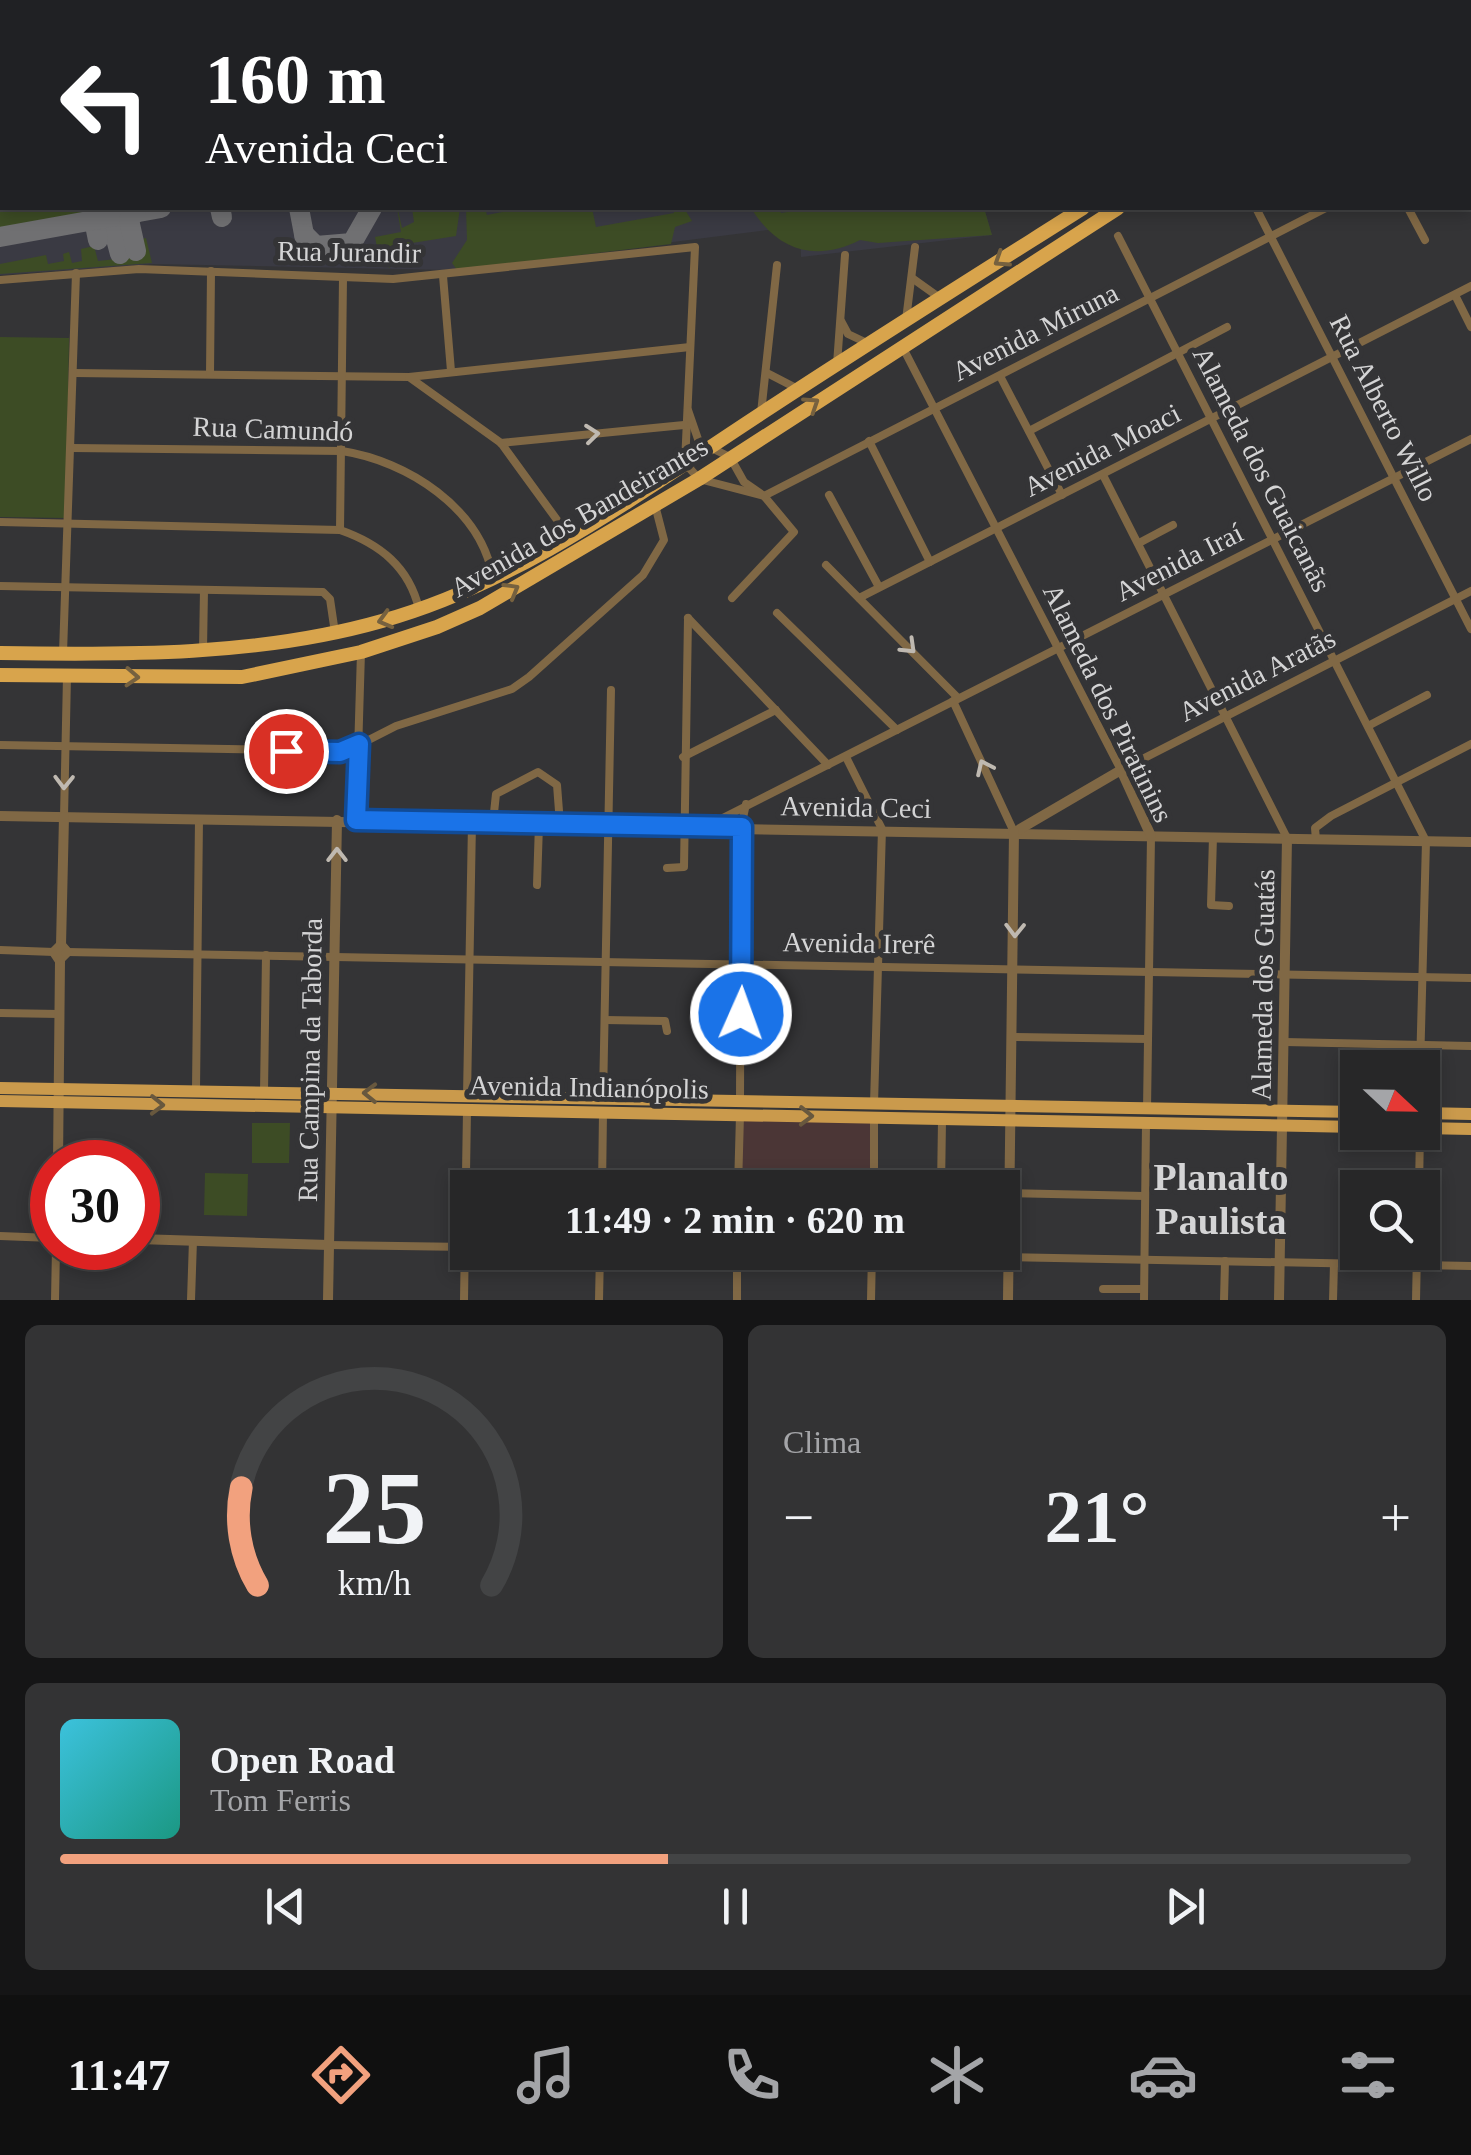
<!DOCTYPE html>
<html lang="pt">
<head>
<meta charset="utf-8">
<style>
	:root { --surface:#272728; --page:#333334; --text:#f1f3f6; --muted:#a4a5a8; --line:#434445; --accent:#f2a17e }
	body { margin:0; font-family:"Times New Roman",serif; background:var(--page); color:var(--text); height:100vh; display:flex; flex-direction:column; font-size:38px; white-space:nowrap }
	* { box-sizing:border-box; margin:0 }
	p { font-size:32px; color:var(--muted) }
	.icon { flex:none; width:55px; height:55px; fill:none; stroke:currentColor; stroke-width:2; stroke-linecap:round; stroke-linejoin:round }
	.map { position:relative; height:1300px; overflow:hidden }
	.details { display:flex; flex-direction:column; gap:25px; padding:25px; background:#151516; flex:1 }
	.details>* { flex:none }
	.banner { position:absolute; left:0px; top:0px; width:1472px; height:210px; box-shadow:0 5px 15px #0003,0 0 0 2px var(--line); background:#202124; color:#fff; overflow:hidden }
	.needle { width:65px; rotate:112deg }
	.buttons { position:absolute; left:1340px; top:1050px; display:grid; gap:20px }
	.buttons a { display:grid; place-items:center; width:100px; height:100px; border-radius:0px; background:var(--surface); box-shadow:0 5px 15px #0003,0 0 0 2px var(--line); font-size:50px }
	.speed { position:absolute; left:30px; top:1140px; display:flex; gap:20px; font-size:50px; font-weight:700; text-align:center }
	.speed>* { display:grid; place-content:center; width:130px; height:130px; border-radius:50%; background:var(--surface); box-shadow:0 5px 15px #0003,0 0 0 2px var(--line); line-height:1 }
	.speed .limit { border:15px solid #d22; background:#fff; color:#111 }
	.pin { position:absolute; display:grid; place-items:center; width:85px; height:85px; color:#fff; margin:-42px; border:5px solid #fff; border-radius:50%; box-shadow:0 2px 10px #0007 }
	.me { position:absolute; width:110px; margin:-55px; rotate:2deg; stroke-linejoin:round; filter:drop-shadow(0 0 8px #0008) }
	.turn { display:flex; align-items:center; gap:35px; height:210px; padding:0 40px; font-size:45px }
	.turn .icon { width:130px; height:130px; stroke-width:2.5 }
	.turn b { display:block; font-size:70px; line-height:85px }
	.big { font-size:75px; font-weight:600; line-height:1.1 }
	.details .card { flex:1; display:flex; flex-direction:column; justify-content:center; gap:15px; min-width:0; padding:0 35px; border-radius:15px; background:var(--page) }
	.details .dial { align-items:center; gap:0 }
	.dial svg { height:260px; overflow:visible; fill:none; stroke:var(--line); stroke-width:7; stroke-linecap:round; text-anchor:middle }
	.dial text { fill:var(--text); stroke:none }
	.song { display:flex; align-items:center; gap:30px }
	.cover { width:120px; height:120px; border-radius:15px; background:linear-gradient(135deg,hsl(190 70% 55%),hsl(170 70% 35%)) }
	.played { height:10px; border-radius:5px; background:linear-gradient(90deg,var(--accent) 45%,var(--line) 45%) }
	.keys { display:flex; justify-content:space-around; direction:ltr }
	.heat { display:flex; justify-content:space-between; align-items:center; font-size:55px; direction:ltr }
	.details .tiles { flex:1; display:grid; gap:25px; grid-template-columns:1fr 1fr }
	.card:last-child { grid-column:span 2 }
	.trip { position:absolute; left:450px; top:1170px; width:570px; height:100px; border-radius:0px; background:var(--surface); box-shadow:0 5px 15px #0003,0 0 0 2px var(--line); font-weight:600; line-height:100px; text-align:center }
	.tabs { display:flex; height:160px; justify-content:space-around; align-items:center; background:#101010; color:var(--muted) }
	.tabs .icon { width:70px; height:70px }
	.tabs .active { color:var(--accent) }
	.tabs b { font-size:45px; color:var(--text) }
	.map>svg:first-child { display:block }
	.commercial { fill:#4b3636 }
	.built { fill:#3a3a43 }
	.green { fill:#3d4c25 }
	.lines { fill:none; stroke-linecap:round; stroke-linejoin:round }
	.stream { stroke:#001c32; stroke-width:2.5 }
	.taxiway { stroke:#707072; stroke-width:20 }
	.runway { stroke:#707072; stroke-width:52 }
	.minor { stroke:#806845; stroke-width:8 }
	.tertiary { stroke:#806845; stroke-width:10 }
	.primary { stroke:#ca9a4c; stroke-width:12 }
	.trunk { stroke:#d8a44c; stroke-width:14 }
	.oneway { stroke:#76613f }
	.oneway2 { stroke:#bfb9b1 }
	.oneway3 { stroke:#68583e }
	.route-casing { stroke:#114b97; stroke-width:25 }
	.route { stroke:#1a73e8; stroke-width:18 }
	.labels { text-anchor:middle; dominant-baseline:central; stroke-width:10; stroke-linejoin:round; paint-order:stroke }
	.street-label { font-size:28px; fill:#d4d4d5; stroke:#343436 }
	.district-label { font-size:38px; font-weight:bold; fill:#d4d4d5; stroke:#343436 }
</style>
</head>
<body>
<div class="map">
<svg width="1471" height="1300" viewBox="0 0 1471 1300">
	<rect width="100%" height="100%" fill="#343436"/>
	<path class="commercial" d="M742 1118 872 1122 871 1187 741 1188Z"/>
	<path class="built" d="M0 0H1341L2 2V208H984L992 235 801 257 800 226 451 270 152 264 0 275Z"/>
	<g class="green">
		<path d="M91 0H603L590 2Z"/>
		<path d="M0 174 2 208H104L0 229Z"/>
		<path d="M397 208H410L398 210 402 228 414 222 412 208H460L456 236 387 247 390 268 380 263 375 237 401 232Z"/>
		<path d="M466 208H485L487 215 523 208H592L596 227 674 213 673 208H684L692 221 675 227 671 244 457 270 452 263 467 240Z"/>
		<path d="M751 208H779L781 213 813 208H984L992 235 878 243 860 240C814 263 777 250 751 208Z"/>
		<path d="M146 238 152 263 0 274V264L46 255 48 264 64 261 63 254 69 252 72 263 82 261 81 249 94 246 98 261 143 256 141 239Z"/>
		<path d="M0 337 69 338 66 518 0 517Z"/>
		<path d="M252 1123H290L289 1163H252Z"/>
		<path d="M205 1173 248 1174 247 1216 204 1215Z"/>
	</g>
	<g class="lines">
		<g class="stream">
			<path d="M1116 0V2"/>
			<path d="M1199 0V2"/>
			<path d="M1211 2V0"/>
		</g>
		<g class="taxiway">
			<path d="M75 0V2"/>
			<path d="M794 0 799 2"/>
			<path d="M1104 0 1105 2"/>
			<path d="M830 2 831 0"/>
			<path d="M220 208 222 217"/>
			<path d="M299 208 306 245"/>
			<path d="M117 215 112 224 120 254"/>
			<path d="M94 220 98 240"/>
			<path d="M304 234 316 246 352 243 372 208"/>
			<path d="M0 237 161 208"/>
			<path d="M136 251 129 220 136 211"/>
		</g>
		<g class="runway">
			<path d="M753 2 767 0"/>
			<path d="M0 142 2 141"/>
		</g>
		<g class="minor">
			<path d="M1457 0 1458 2"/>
			<path d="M1470 27 1471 29"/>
			<path d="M1470 134 1471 133"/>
			<path d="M1256 208 1471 629"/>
			<path d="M1408 208 1425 240"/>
			<path d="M1118 236 1426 841 1420 1068"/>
			<path d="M443 276 451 371"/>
			<path d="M912 278 940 298"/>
			<path d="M0 280 139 269 393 279 695 247 685 463 699 479 764 496 1326 208"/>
			<path d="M1455 295 1471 327"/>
			<path d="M906 320 915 247"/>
			<path d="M841 321 848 334 867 343"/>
			<path d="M902 346 1121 770 1471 591"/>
			<path d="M837 364 845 255"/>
			<path d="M74 373 409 377 501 443 568 535"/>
			<path d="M210 374 211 271"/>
			<path d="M769 374 798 389"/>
			<path d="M1000 376 1062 495"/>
			<path d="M409 377 690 347"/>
			<path d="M688 410 699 442 730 457 744 482 764 496 794 532 732 598"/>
			<path d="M761 413 777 265"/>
			<path d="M1029 431 1227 327"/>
			<path d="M869 441 930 562"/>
			<path d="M501 443 684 425"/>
			<path d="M72 448 342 451C407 461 481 508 493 578"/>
			<path d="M1103 475 1287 838"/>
			<path d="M829 495 879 587"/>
			<path d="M0 522 340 530C380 544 409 567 419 609"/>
			<path d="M340 530 343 278"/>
			<path d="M1139 543 1173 525"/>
			<path d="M826 565 958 698"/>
			<path d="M0 586 323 592 330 599 335 633"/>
			<path d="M859 598 1471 286"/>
			<path d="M777 613 897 730"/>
			<path d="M688 618 828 765"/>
			<path d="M203 649 204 590"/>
			<path d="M63 653 76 273"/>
			<path d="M953 701 1014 832"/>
			<path d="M1368 726 1427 695"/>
			<path d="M0 745 347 751 396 726 512 689 529 677 643 575 664 540 655 505"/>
			<path d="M683 757 776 710"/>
			<path d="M846 757 882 829 874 1104"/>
			<path d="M64 817 67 676"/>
			<path d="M356 820 361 652"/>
			<path d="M493 822 496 794 538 772 557 785 560 824"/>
			<path d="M705 827 1471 439"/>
			<path d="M1213 837 1211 905 1229 906"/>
			<path d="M1316 840 1315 828 1331 816 1471 744"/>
			<path d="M667 868 684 867 688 618"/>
			<path d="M537 885 539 824"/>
			<path d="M0 950 54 952"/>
			<path d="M67 952 1471 978"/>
			<path d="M0 1013 59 1014"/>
			<path d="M605 1020 665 1021 667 1031"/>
			<path d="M1012 1037 1148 1039"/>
			<path d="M1285 1042 1471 1046"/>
			<path d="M196 1090 199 819"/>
			<path d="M264 1092 266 955"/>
			<path d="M467 1096 472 823"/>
			<path d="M603 1098 611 690"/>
			<path d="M740 1101 741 827 746 804"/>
			<path d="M1147 1109 1151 836"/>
			<path d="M602 1188 603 1112"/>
			<path d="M738 1188 740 1115"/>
			<path d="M874 1188V1118"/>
			<path d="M941 1188 942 1120"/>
			<path d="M1419 1188 1420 1132"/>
			<path d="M1009 1193 1145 1196"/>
			<path d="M0 1236 52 1238"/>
			<path d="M329 1245 468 1247"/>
			<path d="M750 1252 1471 1266"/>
			<path d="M1103 1289H1144"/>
			<path d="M55 1300 56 1248"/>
			<path d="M191 1300 193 1240"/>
			<path d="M464 1300 467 1110"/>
			<path d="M599 1300 600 1252"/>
			<path d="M737 1300V1252"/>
			<path d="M871 1300 872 1252"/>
			<path d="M1144 1300 1146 1123"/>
			<path d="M1224 1300 1225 1261"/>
			<path d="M1333 1300 1334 1264"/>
			<path d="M1416 1300 1417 1252"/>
		</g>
		<g class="tertiary">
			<path d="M0 816 1471 842"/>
			<path d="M1015 832 1121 770 1151 836"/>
			<path d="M60 959 67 952 61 945 64 817"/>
			<path d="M58 1162 60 961 54 952 61 945"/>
			<path d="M138 1239 329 1245"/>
			<path d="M328 1300 337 820"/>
			<path d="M1008 1300 1014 832"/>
			<path d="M1279 1300 1287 838"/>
		</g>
		<g class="primary">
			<path d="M0 1088 1358 1112"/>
			<path d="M0 1101 1358 1127"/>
			<path d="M1422 1113 1471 1114"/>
			<path d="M1422 1128 1471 1129"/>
		</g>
		<g class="trunk">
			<path d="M1356 2 1359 0"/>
			<path d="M1387 2 1390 0"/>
			<path d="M0 653C127 655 259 656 382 621 522 582 645 489 765 411 870 342 977 275 1083 208"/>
			<path d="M0 675 242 677 361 652 437 627 480 608 699 479 1118 208"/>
		</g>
	</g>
	<defs><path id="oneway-chevron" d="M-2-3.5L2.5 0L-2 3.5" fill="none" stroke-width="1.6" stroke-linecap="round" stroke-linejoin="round" transform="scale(2.5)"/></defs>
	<g class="oneway">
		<use href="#oneway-chevron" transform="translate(1001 260) rotate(147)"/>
		<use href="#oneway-chevron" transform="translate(812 404) rotate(-33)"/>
		<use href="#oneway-chevron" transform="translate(512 590) rotate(-30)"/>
		<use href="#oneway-chevron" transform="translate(385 620) rotate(164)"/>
		<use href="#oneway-chevron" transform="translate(132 677) rotate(3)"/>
	</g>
	<g class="oneway2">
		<use href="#oneway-chevron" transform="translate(592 434) rotate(-6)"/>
		<use href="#oneway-chevron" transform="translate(909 647) rotate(44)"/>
		<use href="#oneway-chevron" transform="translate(984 767) rotate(-115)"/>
		<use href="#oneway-chevron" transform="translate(64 782) rotate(91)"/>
		<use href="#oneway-chevron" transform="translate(337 855) rotate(-90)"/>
		<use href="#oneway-chevron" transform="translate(1015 930) rotate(91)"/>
	</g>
	<g class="oneway3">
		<use href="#oneway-chevron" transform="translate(370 1093) rotate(-179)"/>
		<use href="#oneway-chevron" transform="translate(157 1105) rotate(1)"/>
		<use href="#oneway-chevron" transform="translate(806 1116) rotate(1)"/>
	</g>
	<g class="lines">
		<defs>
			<path id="route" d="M286 751 340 752 359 744 356 820 742 827 741 1014"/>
		</defs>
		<use href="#route" class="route-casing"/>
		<use href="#route" class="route"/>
	</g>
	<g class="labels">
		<g class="street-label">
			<text transform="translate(349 252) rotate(1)">Rua Jurandir</text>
			<text transform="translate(1035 332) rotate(-27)">Avenida Miruna</text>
			<text transform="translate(1384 408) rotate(63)">Rua Alberto Willo</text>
			<text transform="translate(273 429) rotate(2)">Rua Camundó</text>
			<text transform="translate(1102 450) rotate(-27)">Avenida Moaci</text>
			<text transform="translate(1262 469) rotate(63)">Alameda dos Guaicanãs</text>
			<text transform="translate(579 517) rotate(-30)">Avenida dos Bandeirantes</text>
			<text transform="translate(1179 562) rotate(-27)">Avenida Iraí</text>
			<text transform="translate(1257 675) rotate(-27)">Avenida Aratãs</text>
			<text transform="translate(1108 703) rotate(64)">Alameda dos Piratinins</text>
			<text transform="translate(856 807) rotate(1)">Avenida Ceci</text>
			<text transform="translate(859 943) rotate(1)">Avenida Irerê</text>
			<text transform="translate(1263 985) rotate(-89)">Alameda dos Guatás</text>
			<text transform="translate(310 1060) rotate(-89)">Rua Campina da Taborda</text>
			<text transform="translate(589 1087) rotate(1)">Avenida Indianópolis</text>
		</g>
		<g class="district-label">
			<text x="1221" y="1177">Planalto<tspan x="1221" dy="44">Paulista</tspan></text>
		</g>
	</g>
</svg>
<div class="buttons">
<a><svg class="needle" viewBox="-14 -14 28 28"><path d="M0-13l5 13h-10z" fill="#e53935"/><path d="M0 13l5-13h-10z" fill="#a4a5a8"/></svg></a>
<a><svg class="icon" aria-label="search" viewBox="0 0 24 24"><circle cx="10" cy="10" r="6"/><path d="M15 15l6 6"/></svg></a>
</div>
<div class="speed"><div class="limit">30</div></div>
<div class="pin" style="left:286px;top:751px;background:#d93025"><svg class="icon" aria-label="arrive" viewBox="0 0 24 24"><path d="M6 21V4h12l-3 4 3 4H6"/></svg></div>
<svg class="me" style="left:741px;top:1014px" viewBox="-20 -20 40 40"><circle r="17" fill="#1a73e8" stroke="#fff" stroke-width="3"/><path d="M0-11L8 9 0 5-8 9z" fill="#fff"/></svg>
<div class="trip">11:49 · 2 min · 620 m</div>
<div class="banner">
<div class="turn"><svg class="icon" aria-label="left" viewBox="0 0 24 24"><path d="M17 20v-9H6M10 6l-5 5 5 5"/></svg><div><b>160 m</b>Avenida Ceci</div></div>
</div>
</div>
<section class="details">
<div class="tiles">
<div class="card dial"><svg viewBox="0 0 100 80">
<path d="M14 69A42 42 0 1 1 86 69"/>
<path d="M14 69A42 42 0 0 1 9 39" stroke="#f2a17e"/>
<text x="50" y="56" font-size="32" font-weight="700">25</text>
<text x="50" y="72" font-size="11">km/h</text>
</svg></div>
<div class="card"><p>Clima</p>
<div class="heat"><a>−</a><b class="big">21°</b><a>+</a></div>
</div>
<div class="card">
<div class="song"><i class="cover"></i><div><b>Open Road</b><p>Tom Ferris</p></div></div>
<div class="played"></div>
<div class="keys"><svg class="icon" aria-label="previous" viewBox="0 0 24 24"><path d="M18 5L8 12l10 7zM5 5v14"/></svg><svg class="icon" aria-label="pause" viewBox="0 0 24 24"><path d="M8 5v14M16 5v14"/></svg><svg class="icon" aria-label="next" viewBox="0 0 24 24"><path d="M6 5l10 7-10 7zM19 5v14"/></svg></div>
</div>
</div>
</section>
<nav class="tabs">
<b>11:47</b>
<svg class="icon active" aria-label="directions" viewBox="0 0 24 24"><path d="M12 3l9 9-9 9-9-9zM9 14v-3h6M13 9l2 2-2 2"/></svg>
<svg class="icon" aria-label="music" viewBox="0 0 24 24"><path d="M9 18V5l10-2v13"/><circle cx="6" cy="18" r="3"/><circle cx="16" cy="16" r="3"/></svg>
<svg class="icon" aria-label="phone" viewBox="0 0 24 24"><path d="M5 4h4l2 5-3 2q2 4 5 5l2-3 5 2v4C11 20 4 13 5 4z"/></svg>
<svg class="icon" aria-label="climate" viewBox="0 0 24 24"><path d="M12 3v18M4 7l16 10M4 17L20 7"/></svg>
<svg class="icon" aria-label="car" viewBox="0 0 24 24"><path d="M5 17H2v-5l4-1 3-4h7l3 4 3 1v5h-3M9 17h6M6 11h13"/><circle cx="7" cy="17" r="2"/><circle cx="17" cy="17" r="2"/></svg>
<svg class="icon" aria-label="filters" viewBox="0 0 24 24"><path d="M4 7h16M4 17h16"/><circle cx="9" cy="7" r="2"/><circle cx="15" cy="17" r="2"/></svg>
</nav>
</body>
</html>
